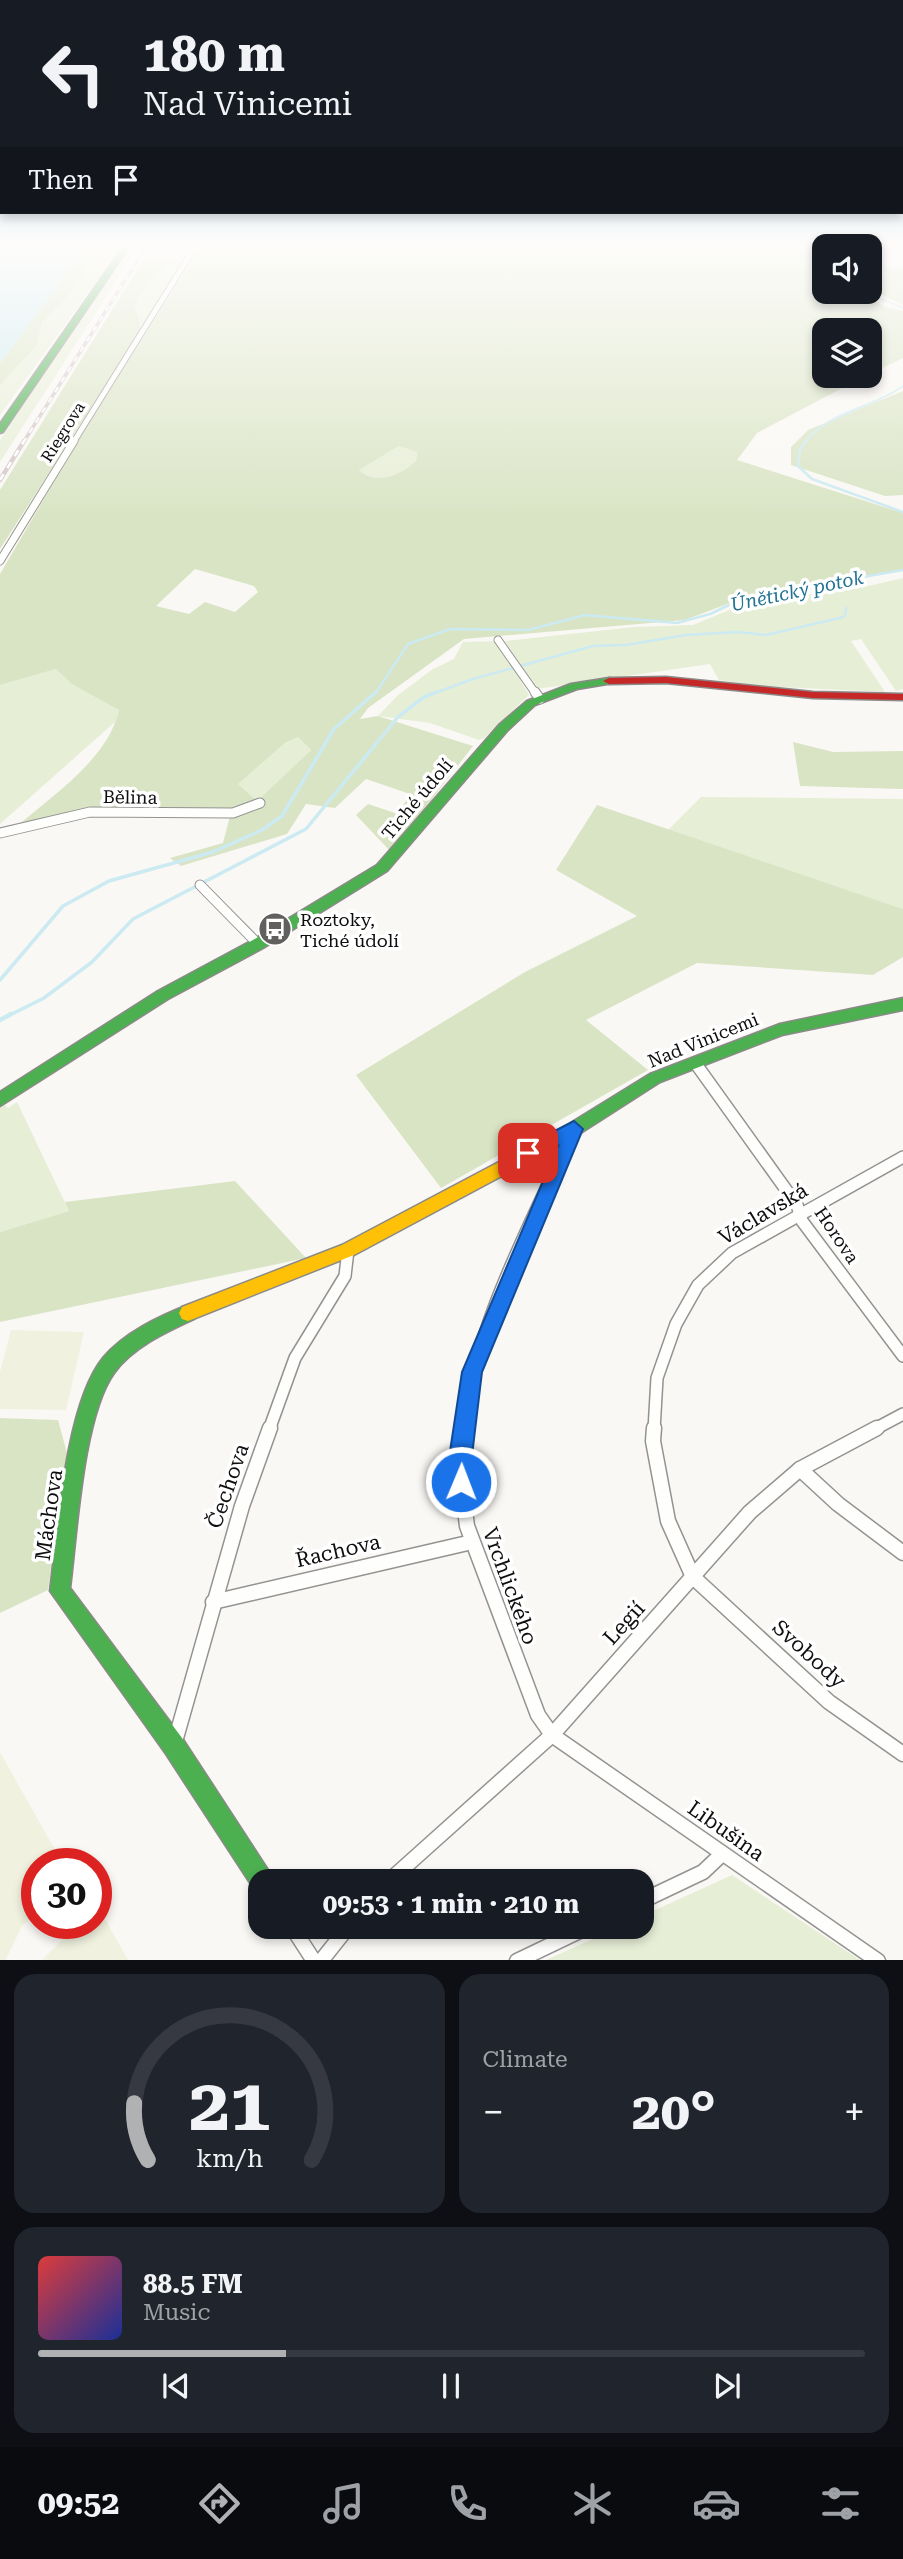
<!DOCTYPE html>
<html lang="en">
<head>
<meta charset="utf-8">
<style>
	:root { --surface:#171b24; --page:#20242c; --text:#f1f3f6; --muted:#9ea1a6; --line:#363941; --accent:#b0b1b2 }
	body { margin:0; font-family:"Roboto Serif",serif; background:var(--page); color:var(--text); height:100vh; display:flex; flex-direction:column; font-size:26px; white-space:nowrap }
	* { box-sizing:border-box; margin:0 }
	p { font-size:23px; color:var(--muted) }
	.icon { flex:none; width:38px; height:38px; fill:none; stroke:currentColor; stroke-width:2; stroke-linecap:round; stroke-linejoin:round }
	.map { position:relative; height:1960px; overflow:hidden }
	.drawer { display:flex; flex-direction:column; gap:14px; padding:14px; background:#0d0f14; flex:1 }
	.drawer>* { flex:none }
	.banner { position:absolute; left:0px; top:0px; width:903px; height:214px; box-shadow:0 4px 10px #0003; background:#171b24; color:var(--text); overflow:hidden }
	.controls { position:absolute; left:812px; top:234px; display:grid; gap:14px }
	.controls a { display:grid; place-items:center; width:70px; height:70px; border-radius:14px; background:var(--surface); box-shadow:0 4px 10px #0003; font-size:35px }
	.speed { position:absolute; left:21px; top:1848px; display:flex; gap:14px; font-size:35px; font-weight:700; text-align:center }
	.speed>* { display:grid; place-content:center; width:91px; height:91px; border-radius:50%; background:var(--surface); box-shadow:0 4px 10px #0003; line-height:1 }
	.speed .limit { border:10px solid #d22; background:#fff; color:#111 }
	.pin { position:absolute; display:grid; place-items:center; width:60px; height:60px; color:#fff; margin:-30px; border-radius:14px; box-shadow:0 4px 10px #0006 }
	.me { position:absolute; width:77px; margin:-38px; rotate:1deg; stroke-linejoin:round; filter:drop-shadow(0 0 5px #0008) }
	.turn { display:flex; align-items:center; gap:24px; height:147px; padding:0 28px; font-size:32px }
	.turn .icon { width:91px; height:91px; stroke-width:2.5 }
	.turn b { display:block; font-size:49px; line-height:60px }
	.then { display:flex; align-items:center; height:66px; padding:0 28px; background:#0003; gap:14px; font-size:26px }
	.big { font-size:52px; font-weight:700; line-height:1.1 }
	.drawer .widget { flex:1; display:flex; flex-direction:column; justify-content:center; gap:10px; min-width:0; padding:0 24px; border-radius:21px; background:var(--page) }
	.drawer .dial { align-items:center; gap:0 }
	.dial svg { height:182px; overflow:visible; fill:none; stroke:var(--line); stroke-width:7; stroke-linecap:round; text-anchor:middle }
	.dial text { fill:var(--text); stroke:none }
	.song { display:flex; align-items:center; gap:21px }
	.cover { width:84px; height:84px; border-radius:10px; background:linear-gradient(135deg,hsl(0 70% 55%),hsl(230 70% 35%)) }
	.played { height:7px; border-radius:4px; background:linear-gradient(90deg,var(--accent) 30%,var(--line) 30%) }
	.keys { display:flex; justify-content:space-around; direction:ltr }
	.heat { display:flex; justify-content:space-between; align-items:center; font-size:38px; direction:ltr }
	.drawer .tiles { flex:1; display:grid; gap:14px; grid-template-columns:1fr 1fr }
	.widget:last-child { grid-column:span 2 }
	.trip { position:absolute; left:248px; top:1869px; width:406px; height:70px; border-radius:21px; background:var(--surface); box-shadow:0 4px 10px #0003; font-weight:700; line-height:70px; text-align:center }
	.tabs { display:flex; height:112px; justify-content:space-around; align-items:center; background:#090b0e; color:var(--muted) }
	.tabs .icon { width:49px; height:49px }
	.tabs .current { color:var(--accent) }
	.tabs b { font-size:32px; color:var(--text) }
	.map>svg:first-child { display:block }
	.green { fill:#e7eed6 }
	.forest { fill:#d9e4c4; fill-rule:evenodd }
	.pitch { fill:#f0f2df }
	.water { fill:#cceaf1 }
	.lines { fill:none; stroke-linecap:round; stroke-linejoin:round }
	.stream-far3 { stroke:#cceaf1; stroke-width:2 }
	.stream-far2 { stroke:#cceaf1; stroke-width:2.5 }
	.stream-far1 { stroke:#cceaf1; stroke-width:3.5 }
	.stream { stroke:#cceaf1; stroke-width:4.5 }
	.street-far4-casing { stroke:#949392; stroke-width:7 }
	.street-far3-casing { stroke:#949392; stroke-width:9 }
	.street-far2-casing { stroke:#949392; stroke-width:11 }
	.street-far1-casing { stroke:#949392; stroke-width:14 }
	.street-casing { stroke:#949392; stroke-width:17 }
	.fast-casing { stroke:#8b8a88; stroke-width:3 }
	.slow-casing { stroke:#8b8a88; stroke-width:3 }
	.jam-casing { stroke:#8b8a88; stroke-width:3 }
	.street-far4 { stroke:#fefefd; stroke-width:5 }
	.street-far3 { stroke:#fefefd; stroke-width:7 }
	.street-far2 { stroke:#fefefd; stroke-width:9 }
	.street-far1 { stroke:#fefefd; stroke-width:11 }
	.street { stroke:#fefefd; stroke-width:14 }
	.fast { fill:#4caf50; fill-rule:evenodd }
	.slow { fill:#ffc107; fill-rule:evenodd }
	.jam { fill:#c62828; fill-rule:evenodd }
	.rail-far1-casing { stroke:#d5c7c9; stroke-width:3.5 }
	.rail-casing { stroke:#d5c7c9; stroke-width:4.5 }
	.rail-far1 { stroke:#fff; stroke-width:2; stroke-dasharray:6; stroke-linecap:butt }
	.rail { stroke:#fff; stroke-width:2.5; stroke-dasharray:7; stroke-linecap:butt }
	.route { fill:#1a73e8; stroke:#114b97; stroke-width:2 }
	.labels { text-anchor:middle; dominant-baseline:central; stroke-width:7; stroke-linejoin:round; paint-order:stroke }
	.far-street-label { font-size:16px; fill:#0e0e0e; stroke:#fff }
	.street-label { font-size:18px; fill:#0e0e0e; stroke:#fff }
	.poi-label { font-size:18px; fill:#0e0e0e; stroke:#fff; text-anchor:start }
	.water-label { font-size:19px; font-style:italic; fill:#237394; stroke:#fff }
	.near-street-label { font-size:21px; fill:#0e0e0e; stroke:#fff }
</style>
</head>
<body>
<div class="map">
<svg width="903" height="1961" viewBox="0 0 903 1961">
	<rect width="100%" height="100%" fill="#faf8f4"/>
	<g class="green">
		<path d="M100 247H121L0 415V385L37 345 42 322 67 298Z"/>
		<path d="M130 247H138L0 462V440Z"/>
		<path d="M185 259 141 329C139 323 135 313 135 307 136 286 167 262 185 259Z"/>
		<path d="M399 446 417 451 416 461C401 475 376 486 359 470Z"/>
		<path d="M903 578V689L896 691 861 639 851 641 885 692 757 686 719 680 710 664 537 689 505 641 634 627 693 625 746 603 864 587Z"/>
		<path d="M498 641 529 695 484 738 479 740 430 723 378 716 398 695 433 669 454 659 463 642Z"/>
		<path d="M56 669C76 687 102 693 119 710L116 721 0 824V685Z"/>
		<path d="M298 737 311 750 257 801 237 784 285 743Z"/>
		<path d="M701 797 903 799V909L668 830Z"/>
		<path d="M17 1102 69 1211 0 1232V1108L5 1105 8 1108Z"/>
		<path d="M732 1875 860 1960H546L620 1927H642V1916Z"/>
	</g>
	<g class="forest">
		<path d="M87 247H100L67 298 42 322 37 345 0 385V363Z"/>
		<path d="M201 247H824V292H861L885 307 903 311V358L870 374V331H824V376H865L757 433 737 460 903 513V570L743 598 685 620 464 639 368 708 360 719 378 716 473 746 391 852 356 815 368 804 398 814 410 794 366 779 335 808 306 804 287 834 181 866 170 858 223 843 230 816 219 808 49 820 14 829C51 796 108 760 119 710L72 684 56 669 0 685V574L89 422ZM399 446 417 452 416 461C401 475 376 486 359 470ZM195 569 254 586 258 592 235 612 205 602 189 614 156 606ZM298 737 311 750 257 801 238 784 285 743Z"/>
		<path d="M145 257 182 259C159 269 144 283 135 307L141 330 0 549V490Z"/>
		<path d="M903 266V305L870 289 872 280 889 273 870 272V268Z"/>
		<path d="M903 391V495L885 496 791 465V447L808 430Z"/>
		<path d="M793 742 833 752 903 751V789L800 786Z"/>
		<path d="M597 805 903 909V957L873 975 697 963 586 1020 648 1070 441 1188 356 1075 525 972 637 916 556 870Z"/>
		<path d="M235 1181 306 1258 0 1322V1232L69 1211 65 1202Z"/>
		<path d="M0 1418 58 1420 67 1453 48 1590 0 1613Z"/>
	</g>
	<g class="pitch">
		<path d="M11 1330 84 1332 66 1410 0 1409V1372Z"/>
		<path d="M0 1752 63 1864H37V1912L22 1926 5 1961 0 1960Z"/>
		<path d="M97 1905 128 1960H42L79 1923H96Z"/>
	</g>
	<path class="water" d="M0 247H87L0 363Z"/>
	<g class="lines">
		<g class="stream-far3">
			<path d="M86 250H103"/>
			<path d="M108 250 118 251"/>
			<path d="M130 251H133"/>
			<path d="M870 275 891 267 903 268"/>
			<path d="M865 292 903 308"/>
			<path d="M804 443C829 411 871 409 903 386"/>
		</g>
		<g class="stream-far2">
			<path d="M806 441 800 449 798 466 812 479 903 512"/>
			<path d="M375 694 408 644 450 629 528 630 585 615 677 623 710 614 744 598 903 570"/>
			<path d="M432 694 473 679 593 646 626 645 686 635 738 632 766 635 840 618 845 616 846 608"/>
		</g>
		<g class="stream-far1">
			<path d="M0 980 63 906 109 881 213 852 262 830 282 816 334 729 376 692"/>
			<path d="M8 1016 44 998 92 962 133 919 306 829 398 717 424 697 437 692"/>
		</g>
		<path class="stream" d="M0 1020 11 1014"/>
		<defs>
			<path id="street-far4" d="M73 443 195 247"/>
			<g id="street-far3">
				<path d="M0 561 74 441"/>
				<path d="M498 640 536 694"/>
			</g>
			<g id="street-far2">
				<path d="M535 692 540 699"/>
				<path d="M0 833 90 812 233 813 260 803"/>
				<path d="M200 885 258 944"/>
			</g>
			<g id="street-far1">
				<path d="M696 1064 797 1205 802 1221 903 1356"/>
				<path d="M269 1430 295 1358 345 1276 348 1250"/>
				<path d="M463 1430C475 1324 531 1224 574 1129"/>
				<path d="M654 1430 657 1378 676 1324 698 1285 732 1253 903 1157"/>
				<path d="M873 1430 903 1414"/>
			</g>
			<g id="street">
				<path d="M463 1428 459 1461 467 1526 538 1715 552 1735 878 1961"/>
				<path d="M654 1428 653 1441 668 1521 693 1577 829 1702 903 1754"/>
				<path d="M800 1469 838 1504 903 1553"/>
				<path d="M213 1602 472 1542"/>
				<path d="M174 1745 242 1506 270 1428"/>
				<path d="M389 1881 552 1735 750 1512 800 1469 877 1428"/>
				<path d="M642 1901 703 1872 722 1854"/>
				<path d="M292 1927 314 1961"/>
				<path d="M321 1961 348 1927"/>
				<path d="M517 1961 588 1927"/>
			</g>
			<g id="fast">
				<path d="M123 247H129L3 432 0 433V424Z"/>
				<path d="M609 678 613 679V683L577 689 535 705 507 731 387 871 263 948 168 999 0 1106V1092L158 991 253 940 377 865 499 725 527 701 571 684Z"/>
				<path d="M903 998V1010L782 1035 660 1082 579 1134 522 1165 516 1167 510 1165 508 1160 510 1155 569 1124 650 1074 780 1024Z"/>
				<path d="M188 1305 194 1307 197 1313 194 1319C166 1332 133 1347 114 1373 83 1416 77 1533 70 1588L182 1738 270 1873 273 1881H261V1892L254 1889 166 1754 50 1591C58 1531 65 1405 103 1358 124 1333 158 1317 188 1305Z"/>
			</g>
			<path id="slow" d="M516 1153 522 1155 524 1160 522 1165 354 1255 188 1321 182 1319 179 1313 182 1307 342 1245Z"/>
			<path id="jam" d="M666 677 813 692 903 694V700L813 698 666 683 609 684 603 681 609 678Z"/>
		</defs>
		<use href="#street-far4" class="street-far4-casing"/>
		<use href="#street-far3" class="street-far3-casing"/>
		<use href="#street-far2" class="street-far2-casing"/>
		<use href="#street-far1" class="street-far1-casing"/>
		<use href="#street" class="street-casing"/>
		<use href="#fast" class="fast-casing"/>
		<use href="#slow" class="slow-casing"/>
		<use href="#jam" class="jam-casing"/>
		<use href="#street-far4" class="street-far4"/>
		<use href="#street-far3" class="street-far3"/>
		<use href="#street-far2" class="street-far2"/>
		<use href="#street-far1" class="street-far1"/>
		<use href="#street" class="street"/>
		<use href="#fast" class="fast"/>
		<use href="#slow" class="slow"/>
		<use href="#jam" class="jam"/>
		<defs>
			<path id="rail-far1" d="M23 443 146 247"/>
			<path id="rail" d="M0 480 24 441"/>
		</defs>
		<use href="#rail-far1" class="rail-far1-casing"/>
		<use href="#rail" class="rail-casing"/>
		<use href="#rail-far1" class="rail-far1"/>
		<use href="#rail" class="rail"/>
	</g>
	<linearGradient id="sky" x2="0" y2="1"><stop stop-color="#9dcaec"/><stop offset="0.47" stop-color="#fdfcfa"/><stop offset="1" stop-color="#fdfcfa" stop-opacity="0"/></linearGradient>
	<rect width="903" height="521" fill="url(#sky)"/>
	<path class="route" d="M574 1121 583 1129 482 1372 468 1489 461 1493 453 1489 449 1458 462 1372 558 1146 528 1161 520 1153 522 1148Z"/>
	<defs>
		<symbol id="bus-disc" viewBox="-11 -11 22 22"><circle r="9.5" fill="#61605e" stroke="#fff"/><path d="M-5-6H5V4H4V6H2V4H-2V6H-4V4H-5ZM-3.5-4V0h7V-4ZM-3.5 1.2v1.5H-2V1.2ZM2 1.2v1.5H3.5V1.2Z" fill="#fff"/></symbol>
	</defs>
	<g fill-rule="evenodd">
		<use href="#bus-disc" x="256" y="910" width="38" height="38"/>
	</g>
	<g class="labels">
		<g class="far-street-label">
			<text transform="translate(63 432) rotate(-58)">Riegrova</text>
		</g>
		<g class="street-label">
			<text transform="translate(130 797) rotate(1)">Bělina</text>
			<text transform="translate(417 799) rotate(-50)">Tiché údolí</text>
			<text transform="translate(703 1040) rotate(-22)">Nad Vinicemi</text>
			<text transform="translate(837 1235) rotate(56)">Horova</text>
		</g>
		<g class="poi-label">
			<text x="300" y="919">Roztoky,<tspan x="300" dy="21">Tiché údolí</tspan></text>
		</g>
		<g class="water-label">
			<text transform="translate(797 591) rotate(-12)">Únětický potok</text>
		</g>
		<g class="near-street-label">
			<text transform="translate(763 1214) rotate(-31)">Václavská</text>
			<text transform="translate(228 1486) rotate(-71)">Čechova</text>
			<text transform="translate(49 1515) rotate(-82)">Máchova</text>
			<text transform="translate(338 1551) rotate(-13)">Řachova</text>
			<text transform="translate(510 1586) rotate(70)">Vrchlického</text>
			<text transform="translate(624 1623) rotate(-48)">Legií</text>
			<text transform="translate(809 1654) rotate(42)">Svobody</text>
			<text transform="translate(726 1831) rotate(35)">Libušina</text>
		</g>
	</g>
</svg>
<div class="controls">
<a><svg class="icon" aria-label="sound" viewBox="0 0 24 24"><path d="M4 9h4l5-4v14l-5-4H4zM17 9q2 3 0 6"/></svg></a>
<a><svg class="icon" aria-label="layers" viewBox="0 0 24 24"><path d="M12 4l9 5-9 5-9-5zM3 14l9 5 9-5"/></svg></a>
</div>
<div class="speed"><div class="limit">30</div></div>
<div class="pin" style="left:528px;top:1153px;background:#d93025"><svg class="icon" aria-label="arrive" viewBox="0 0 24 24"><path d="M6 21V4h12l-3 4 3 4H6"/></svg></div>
<svg class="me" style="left:461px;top:1482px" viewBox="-20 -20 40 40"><circle r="17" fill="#1a73e8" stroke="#fff" stroke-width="3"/><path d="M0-11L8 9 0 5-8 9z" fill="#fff"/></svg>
<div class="trip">09:53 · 1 min · 210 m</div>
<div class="banner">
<div class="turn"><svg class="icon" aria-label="left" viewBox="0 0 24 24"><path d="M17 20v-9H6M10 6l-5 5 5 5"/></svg><div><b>180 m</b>Nad Vinicemi</div></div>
<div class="then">Then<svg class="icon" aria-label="arrive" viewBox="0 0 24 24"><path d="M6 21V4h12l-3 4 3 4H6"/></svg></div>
</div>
</div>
<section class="drawer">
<div class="tiles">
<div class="widget dial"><svg viewBox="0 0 100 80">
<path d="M14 69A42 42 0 1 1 86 69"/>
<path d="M14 69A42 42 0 0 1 8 44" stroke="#b0b1b2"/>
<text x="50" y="56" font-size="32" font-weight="700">21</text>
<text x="50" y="72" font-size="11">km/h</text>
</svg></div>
<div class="widget"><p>Climate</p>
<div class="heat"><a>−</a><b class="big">20°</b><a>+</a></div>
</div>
<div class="widget">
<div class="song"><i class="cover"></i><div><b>88.5 FM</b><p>Music</p></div></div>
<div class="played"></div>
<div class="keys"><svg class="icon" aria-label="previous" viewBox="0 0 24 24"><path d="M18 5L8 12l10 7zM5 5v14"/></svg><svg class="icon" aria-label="pause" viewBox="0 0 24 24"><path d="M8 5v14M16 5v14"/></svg><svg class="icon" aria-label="next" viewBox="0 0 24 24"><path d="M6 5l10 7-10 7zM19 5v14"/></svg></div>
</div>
</div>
</section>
<nav class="tabs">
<b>09:52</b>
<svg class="icon current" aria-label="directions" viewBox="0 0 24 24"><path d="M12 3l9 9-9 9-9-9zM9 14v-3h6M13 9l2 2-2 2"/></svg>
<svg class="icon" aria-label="music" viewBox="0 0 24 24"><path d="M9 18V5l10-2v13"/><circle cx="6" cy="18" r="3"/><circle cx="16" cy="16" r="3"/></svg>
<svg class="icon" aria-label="phone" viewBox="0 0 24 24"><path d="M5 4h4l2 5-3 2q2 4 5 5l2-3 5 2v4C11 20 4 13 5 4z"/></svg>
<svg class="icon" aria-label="climate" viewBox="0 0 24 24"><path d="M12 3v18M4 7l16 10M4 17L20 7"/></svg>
<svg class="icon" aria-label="car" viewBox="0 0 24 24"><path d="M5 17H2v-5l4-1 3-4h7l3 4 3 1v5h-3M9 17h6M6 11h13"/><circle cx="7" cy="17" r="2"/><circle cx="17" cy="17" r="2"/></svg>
<svg class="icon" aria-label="filters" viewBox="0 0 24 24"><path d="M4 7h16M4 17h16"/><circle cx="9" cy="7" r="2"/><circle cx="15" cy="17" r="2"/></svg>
</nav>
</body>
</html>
